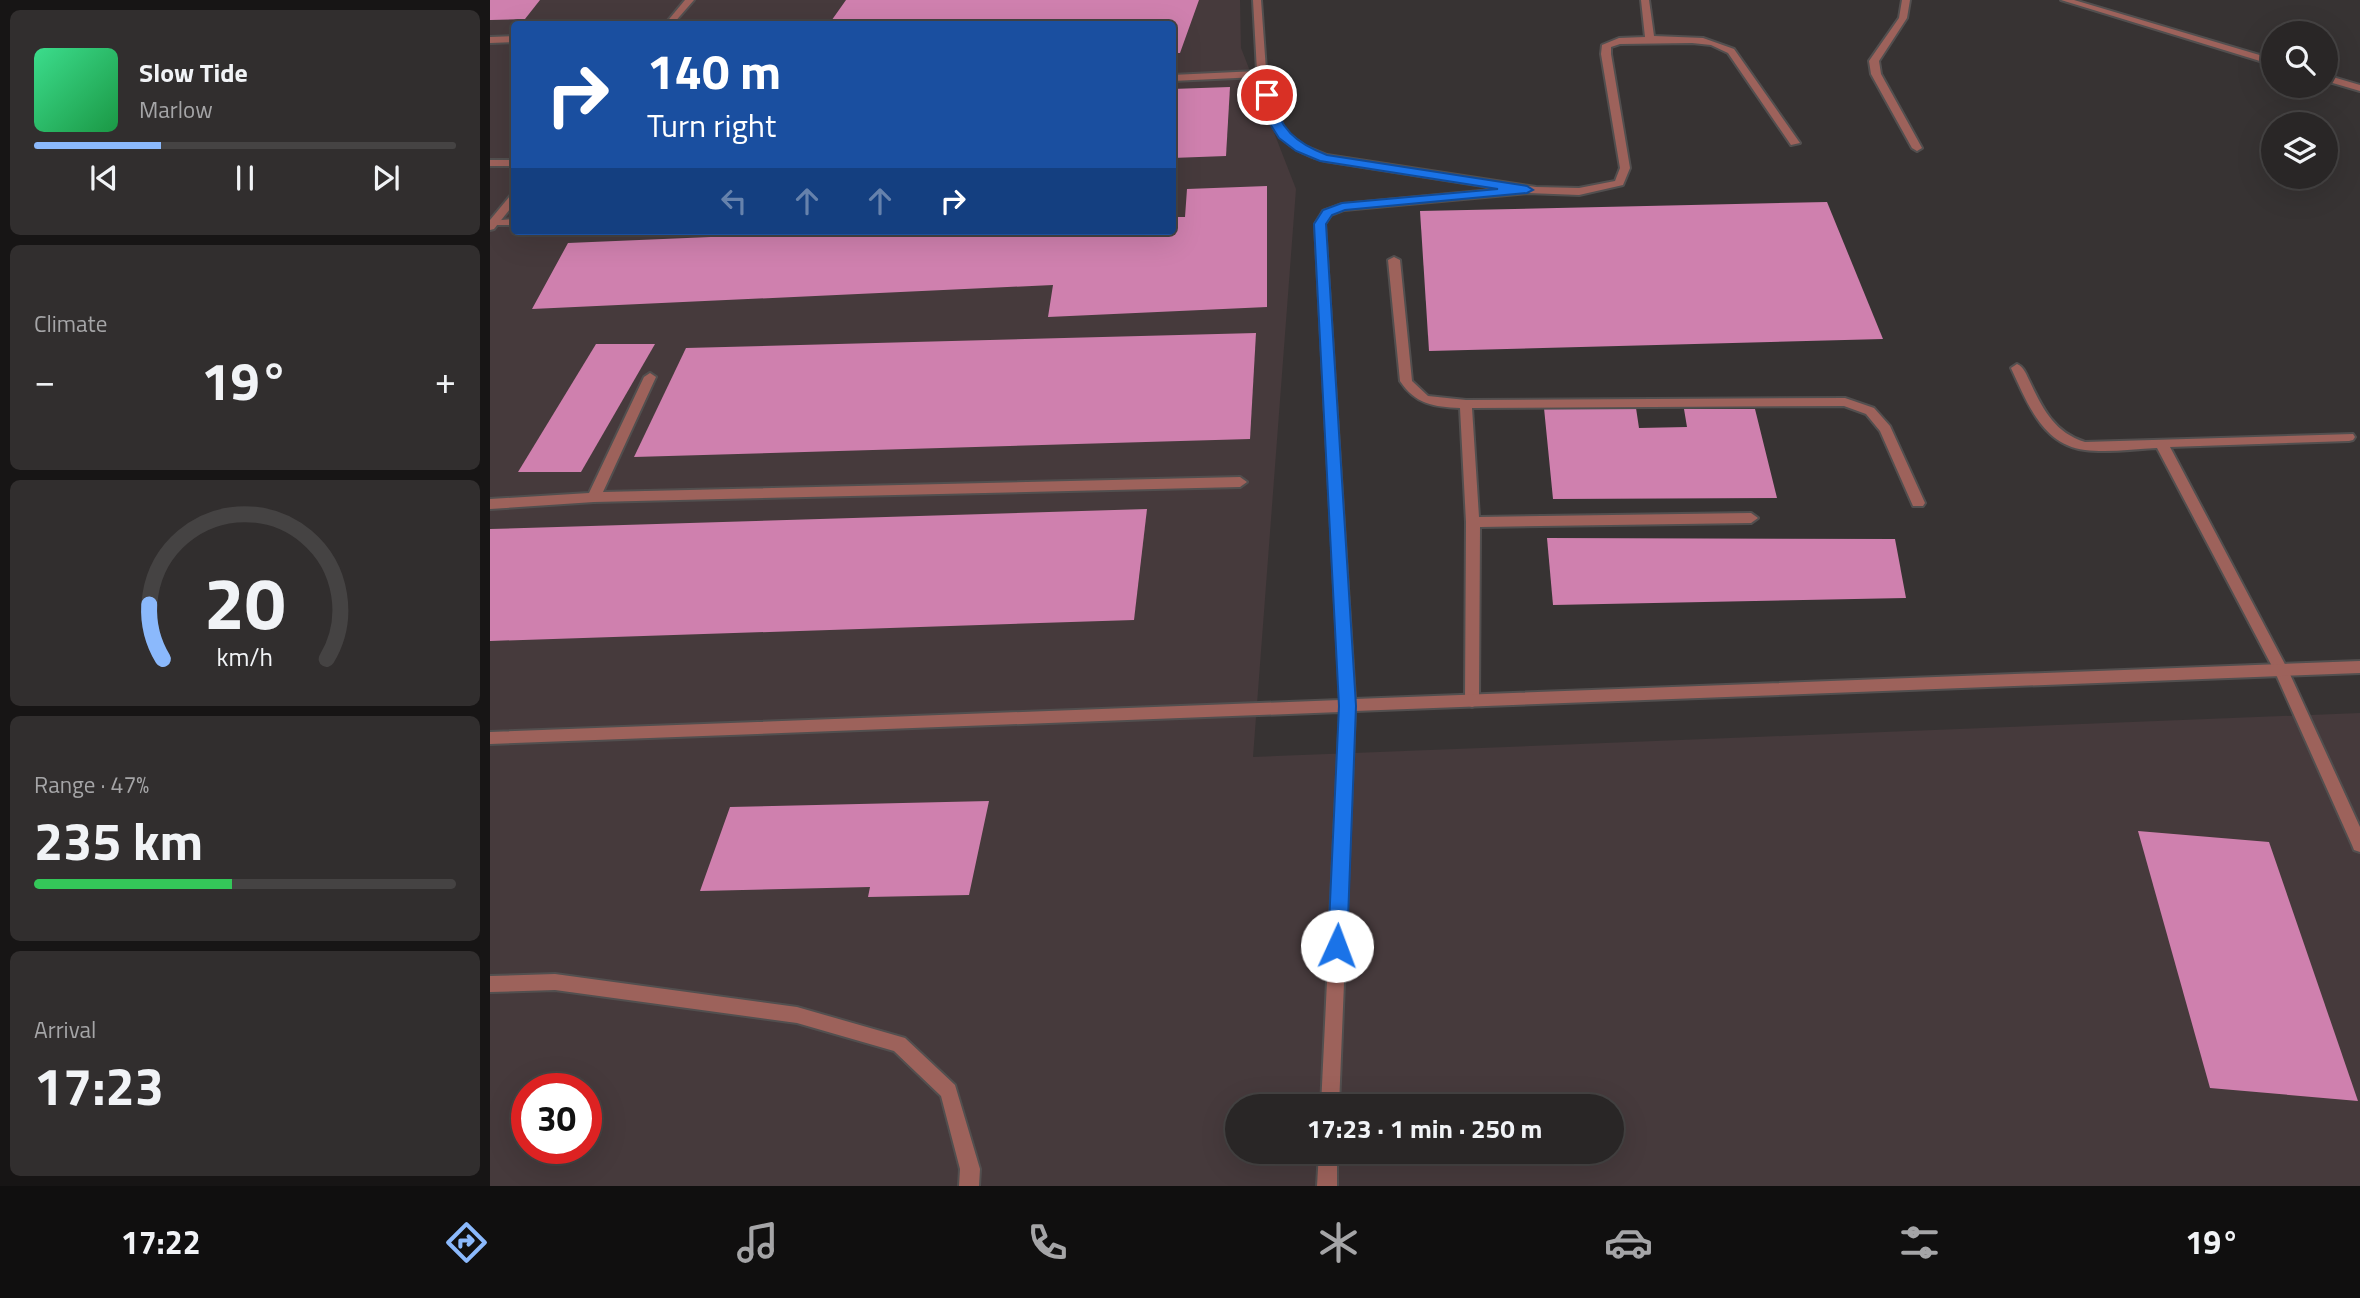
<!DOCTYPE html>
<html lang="en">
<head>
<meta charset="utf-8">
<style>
	:root { --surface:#292626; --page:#312e2e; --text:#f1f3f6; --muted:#a5a5a7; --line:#454343; --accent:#8bb9fc }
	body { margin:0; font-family:"Titillium Web",sans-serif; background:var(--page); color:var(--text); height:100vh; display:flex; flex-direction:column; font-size:26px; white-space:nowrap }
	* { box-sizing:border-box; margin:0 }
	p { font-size:23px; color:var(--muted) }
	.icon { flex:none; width:38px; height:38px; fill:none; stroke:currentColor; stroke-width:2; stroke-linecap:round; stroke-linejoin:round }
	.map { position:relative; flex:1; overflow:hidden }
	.details { display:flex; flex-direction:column; gap:10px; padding:10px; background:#171515; width:490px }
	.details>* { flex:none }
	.guide { position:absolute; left:21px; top:21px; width:665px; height:214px; border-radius:7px; box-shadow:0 7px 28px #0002,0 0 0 2px var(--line); background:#1a4fa0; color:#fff; overflow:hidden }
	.fabs { position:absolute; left:1771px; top:21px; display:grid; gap:14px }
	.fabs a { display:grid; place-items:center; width:77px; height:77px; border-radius:50%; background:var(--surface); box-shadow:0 7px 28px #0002,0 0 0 2px var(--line); font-size:35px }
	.speed { position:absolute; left:21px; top:1073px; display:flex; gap:14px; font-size:35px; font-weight:700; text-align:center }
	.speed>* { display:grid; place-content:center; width:91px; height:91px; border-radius:50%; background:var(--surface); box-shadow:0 7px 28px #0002,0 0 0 2px var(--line); line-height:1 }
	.speed .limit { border:10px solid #d22; background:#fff; color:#111 }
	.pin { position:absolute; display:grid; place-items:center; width:60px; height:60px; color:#fff; margin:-30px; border:4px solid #fff; border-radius:50%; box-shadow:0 2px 7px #0007 }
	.me { position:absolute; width:77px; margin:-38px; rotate:2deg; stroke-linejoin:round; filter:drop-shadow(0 0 5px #0008) }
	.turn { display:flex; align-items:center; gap:24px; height:147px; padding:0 21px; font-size:32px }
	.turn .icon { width:91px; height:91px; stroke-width:2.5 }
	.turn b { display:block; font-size:49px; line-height:60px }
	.lanes { display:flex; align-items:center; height:66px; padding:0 21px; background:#0003; justify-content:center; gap:35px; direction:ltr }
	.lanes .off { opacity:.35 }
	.big { font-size:52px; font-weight:700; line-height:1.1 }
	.details .card { flex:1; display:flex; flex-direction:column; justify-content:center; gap:10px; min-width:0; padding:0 24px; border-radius:10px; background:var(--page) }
	.details .dial { align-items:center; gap:0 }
	.dial svg { height:182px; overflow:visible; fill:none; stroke:var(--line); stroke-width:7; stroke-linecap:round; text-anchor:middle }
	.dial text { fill:var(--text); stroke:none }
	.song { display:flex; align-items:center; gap:21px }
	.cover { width:84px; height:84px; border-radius:10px; background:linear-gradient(135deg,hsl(150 70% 55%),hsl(140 70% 35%)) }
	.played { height:7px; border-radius:4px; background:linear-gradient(90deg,var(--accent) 30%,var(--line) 30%) }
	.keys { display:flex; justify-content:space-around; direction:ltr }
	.heat { display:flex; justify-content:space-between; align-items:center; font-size:38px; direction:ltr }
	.charge { height:10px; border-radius:5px; background:linear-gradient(90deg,#34c759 47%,var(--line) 0) }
	.trip { position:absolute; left:735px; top:1094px; width:399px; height:70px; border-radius:35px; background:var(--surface); box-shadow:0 7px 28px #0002,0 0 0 2px var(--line); font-weight:700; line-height:70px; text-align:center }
	.menu { display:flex; height:112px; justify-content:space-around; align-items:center; background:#100f0f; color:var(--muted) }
	.menu .icon { width:49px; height:49px }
	.menu .on { color:var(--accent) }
	.menu b { font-size:32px; color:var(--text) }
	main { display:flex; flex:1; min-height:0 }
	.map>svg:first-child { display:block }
	.built { fill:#463a3c; fill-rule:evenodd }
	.building { fill:#cf80ae }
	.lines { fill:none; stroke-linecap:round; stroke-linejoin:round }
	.lane-casing { stroke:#524f4f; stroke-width:4 }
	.street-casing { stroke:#524f4f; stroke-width:4 }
	.lane { fill:#9d625b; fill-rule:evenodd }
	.street { fill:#9d625b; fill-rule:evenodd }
	.route { fill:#1a73e8; stroke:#114b97; stroke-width:2 }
</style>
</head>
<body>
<main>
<section class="details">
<div class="card">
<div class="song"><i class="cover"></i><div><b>Slow Tide</b><p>Marlow</p></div></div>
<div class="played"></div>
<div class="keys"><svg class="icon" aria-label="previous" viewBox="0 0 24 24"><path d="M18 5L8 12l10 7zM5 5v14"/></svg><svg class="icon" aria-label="pause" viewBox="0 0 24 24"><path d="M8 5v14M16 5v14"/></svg><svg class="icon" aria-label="next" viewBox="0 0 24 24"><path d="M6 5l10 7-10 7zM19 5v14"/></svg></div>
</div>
<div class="card"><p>Climate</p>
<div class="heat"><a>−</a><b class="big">19°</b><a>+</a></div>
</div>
<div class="card dial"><svg viewBox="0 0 100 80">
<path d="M14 69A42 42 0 1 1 86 69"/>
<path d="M14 69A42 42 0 0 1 8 45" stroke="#8bb9fc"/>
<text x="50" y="56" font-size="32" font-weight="700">20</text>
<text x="50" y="72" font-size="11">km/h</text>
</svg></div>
<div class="card"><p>Range · 47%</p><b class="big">235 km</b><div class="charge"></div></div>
<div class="card"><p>Arrival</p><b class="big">17:23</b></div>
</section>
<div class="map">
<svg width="1870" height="1186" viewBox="0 0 1870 1186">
	<rect width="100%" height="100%" fill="#373333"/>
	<path class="built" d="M0 0H750L751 48 806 189 763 757 1870 713V1186H0ZM24 24H682V231H24ZM37 1088H96V1148H37ZM747 1106H1122V1152H747Z"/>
	<g class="building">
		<path d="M0 0H50L35 19 0 20Z"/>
		<path d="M356 0H709L690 53H682V24H339Z"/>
		<path d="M740 87 736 156 682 158V89Z"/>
		<path d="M777 186V307L558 317 563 285 42 309 78 243 364 231H682V217H695L697 189Z"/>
		<path d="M1337 202 1393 339 939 351 930 211Z"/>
		<path d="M766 333 760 439 144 457 196 348Z"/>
		<path d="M106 344H165L91 472H28Z"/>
		<path d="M1054 408H1146L1149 428 1197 427 1194 409H1265L1287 498 1063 499Z"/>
		<path d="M657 509 644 620 0 641V529Z"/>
		<path d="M1057 538 1405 539 1416 598 1063 605Z"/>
		<path d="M499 801 479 895 378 897 380 887 210 891 240 807Z"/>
		<path d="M1648 831 1779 842 1868 1101 1720 1088Z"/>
	</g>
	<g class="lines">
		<defs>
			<g id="lane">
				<rect x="0" y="160" width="24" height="6"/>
				<path d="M24 219V225H0V221Z"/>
				<path d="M904 257 910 260 922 381 938 396 976 400 1355 398 1384 408 1400 426 1435 503 1433 506H1423L1390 431 1376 414 1354 406 982 408 989 517 1261 513 1268 518 1261 523 990 527 989 701 987 705 982 707 977 705 975 701 976 522 970 408C944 407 925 404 910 381L898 260Z"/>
				<path d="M1527 364C1534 367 1536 374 1540 382 1553 409 1564 432 1595 442L1863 434 1865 437 1863 440 1859 441 1680 447 1798 670 1870 827V852L1864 850 1862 845 1784 670 1667 448C1644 449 1618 453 1595 450 1552 445 1537 402 1521 368Z"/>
				<path d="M160 373 166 377 113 492 750 477 757 482 750 487 104 502 0 509V499L99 493 154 377Z"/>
				<path d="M65 974 307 1007 415 1038 465 1085 490 1169 489 1186H469L470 1169 451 1096 404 1051 307 1023 65 990 0 992V976Z"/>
			</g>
			<g id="street">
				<path d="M195 0H204L183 24H175Z"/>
				<path d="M763 0H771L776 70 783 105 796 132 815 146 837 155 1046 187 1089 188 1125 181 1130 168 1111 54 1112 45 1129 38 1155 37 1151 0H1159L1164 36 1213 38 1244 49 1310 143 1301 145 1238 53 1221 45 1202 43 1130 44 1121 47V54L1140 168 1133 185 1089 195 1038 193 854 210 841 215 835 224 865 699 1870 661V673L865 711 849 1106H831L850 712 0 744V732L850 700 825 224 833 211 852 204 1012 189 835 161C788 148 775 124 768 77L682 81V75L767 71Z"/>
				<path d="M1412 0H1420L1417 18 1389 61 1391 74 1432 148 1427 151 1422 148 1381 74 1379 61 1409 18Z"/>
				<path d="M1571 0H1584L1783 59V65Z"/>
				<path d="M24 36V42L0 43V37Z"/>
				<path d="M1836 75 1870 85V91L1836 81Z"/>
				<path d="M24 195V204L4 229 0 230V220L20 196Z"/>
				<path d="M829 1152H847V1186H827Z"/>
			</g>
		</defs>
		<use href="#lane" class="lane-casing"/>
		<use href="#street" class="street-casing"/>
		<use href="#lane" class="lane"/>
		<use href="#street" class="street"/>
	</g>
	<path class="route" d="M777 92 782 95C789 129 806 143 837 155L1037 186 1043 190 1037 193 855 210 842 215 836 224 866 706 857 946 854 952 847 955 840 952 838 946 849 706 824 224 833 210 852 203 1008 189 830 161 806 151 789 138 775 116 772 95Z"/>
</svg>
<div class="fabs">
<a><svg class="icon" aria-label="search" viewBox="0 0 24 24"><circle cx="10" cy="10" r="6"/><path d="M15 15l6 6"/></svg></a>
<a><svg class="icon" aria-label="layers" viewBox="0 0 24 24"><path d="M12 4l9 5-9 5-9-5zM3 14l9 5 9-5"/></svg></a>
</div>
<div class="speed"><div class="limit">30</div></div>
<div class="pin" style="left:777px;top:95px;background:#d93025"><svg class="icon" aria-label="arrive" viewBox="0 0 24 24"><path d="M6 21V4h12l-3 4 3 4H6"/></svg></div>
<svg class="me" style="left:847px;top:946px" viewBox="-20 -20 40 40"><circle r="19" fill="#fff"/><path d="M0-13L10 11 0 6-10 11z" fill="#1a73e8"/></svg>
<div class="trip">17:23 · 1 min · 250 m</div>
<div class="guide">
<div class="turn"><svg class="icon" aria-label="right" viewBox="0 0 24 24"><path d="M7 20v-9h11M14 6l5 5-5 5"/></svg><div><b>140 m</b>Turn right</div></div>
<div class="lanes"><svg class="icon off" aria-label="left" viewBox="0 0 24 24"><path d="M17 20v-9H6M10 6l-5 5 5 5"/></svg><svg class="icon off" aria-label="ahead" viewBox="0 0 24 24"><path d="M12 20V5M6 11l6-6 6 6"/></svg><svg class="icon off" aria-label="ahead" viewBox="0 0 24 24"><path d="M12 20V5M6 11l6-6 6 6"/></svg><svg class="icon" aria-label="right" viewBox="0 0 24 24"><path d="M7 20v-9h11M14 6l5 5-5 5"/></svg></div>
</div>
</div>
</main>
<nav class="menu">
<b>17:22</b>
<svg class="icon on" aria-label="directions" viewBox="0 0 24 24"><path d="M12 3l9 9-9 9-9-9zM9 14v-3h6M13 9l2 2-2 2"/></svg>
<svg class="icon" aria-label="music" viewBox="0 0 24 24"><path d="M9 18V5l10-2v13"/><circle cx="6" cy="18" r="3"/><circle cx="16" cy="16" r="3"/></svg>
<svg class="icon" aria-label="phone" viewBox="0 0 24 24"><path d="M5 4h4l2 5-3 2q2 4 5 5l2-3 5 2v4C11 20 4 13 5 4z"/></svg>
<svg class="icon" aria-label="climate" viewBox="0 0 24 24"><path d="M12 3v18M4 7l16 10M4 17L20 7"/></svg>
<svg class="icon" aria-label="car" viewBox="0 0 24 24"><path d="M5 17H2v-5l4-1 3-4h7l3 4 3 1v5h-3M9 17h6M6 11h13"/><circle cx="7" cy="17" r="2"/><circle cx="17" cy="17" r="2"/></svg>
<svg class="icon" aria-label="filters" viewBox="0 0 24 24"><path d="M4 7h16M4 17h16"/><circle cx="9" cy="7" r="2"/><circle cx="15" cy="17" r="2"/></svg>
<b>19°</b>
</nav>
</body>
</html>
